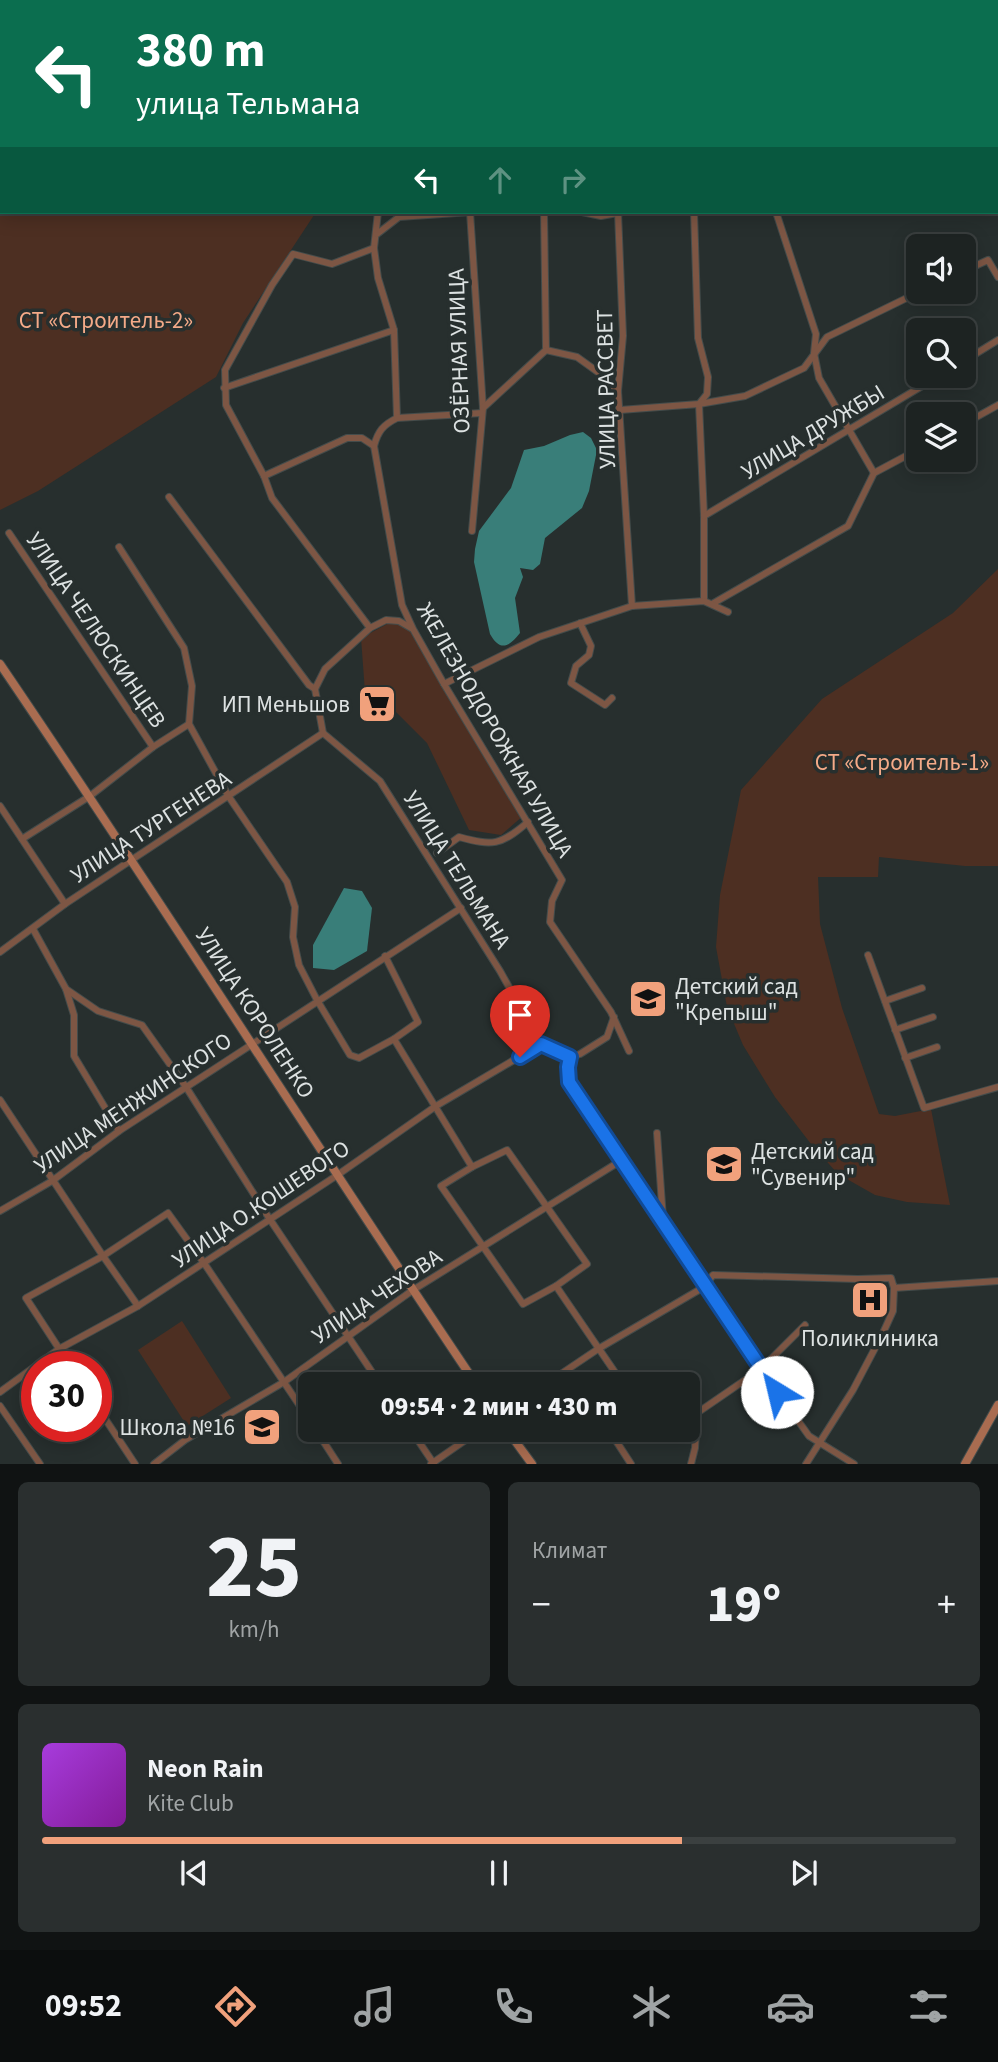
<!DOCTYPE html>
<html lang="ru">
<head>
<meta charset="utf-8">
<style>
	:root { --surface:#1d2322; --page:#2a2f2f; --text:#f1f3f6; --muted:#a0a4a5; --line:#3b4040; --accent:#f1a17c }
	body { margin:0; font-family:"Source Sans 3",sans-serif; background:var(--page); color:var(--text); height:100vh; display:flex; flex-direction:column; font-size:26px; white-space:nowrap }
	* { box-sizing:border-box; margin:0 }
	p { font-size:23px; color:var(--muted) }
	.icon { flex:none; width:38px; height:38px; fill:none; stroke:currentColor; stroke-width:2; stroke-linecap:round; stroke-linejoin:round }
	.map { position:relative; height:1464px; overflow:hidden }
	.drawer { display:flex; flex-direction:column; gap:18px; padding:18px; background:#101313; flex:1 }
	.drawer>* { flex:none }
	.top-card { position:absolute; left:0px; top:0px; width:999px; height:214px; box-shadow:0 4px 18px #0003,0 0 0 2px var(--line); background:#0b6e4f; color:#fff; overflow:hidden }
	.tools { position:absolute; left:906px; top:234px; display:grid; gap:14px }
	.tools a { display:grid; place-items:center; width:70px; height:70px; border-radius:10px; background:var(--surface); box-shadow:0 4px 18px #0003,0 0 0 2px var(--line); font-size:35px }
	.speed { position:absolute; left:21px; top:1351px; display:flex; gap:14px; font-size:35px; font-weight:700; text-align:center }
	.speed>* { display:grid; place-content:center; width:91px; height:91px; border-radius:50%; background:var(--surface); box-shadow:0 4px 18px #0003,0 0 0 2px var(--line); line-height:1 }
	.speed .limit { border:10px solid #d22; background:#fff; color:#111 }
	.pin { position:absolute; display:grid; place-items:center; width:60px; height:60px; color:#fff; margin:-72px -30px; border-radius:50% 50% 50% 0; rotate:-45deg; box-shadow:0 0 7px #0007 }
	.pin .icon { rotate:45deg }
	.me { position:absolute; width:77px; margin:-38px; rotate:324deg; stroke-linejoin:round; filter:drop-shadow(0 0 5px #0008) }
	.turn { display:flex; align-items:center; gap:24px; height:147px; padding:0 21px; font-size:32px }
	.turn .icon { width:91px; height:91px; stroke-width:2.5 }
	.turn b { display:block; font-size:49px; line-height:60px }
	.lanes { display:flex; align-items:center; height:66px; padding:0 21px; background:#0003; justify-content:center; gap:35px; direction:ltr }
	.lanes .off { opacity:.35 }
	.big { font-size:52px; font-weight:800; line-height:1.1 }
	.drawer .card { flex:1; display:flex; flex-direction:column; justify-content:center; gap:10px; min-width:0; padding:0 24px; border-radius:10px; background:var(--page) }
	.drawer .dial { align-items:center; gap:0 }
	.dial b { font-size:91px; line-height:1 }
	.song { display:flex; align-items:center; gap:21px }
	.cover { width:84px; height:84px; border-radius:10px; background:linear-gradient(135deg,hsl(280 70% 55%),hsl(290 70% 35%)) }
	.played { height:7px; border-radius:4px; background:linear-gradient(90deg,var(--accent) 70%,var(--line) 70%) }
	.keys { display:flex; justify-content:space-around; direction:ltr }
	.heat { display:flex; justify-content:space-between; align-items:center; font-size:38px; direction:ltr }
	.drawer .tiles { flex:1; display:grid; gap:18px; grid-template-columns:1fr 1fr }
	.card:last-child { grid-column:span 2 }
	.trip { position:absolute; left:298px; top:1372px; width:402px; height:70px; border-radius:10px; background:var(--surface); box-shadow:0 4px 18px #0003,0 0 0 2px var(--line); font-weight:800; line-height:70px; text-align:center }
	.tab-bar { display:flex; height:112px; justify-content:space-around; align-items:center; background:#0c0e0e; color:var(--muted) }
	.tab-bar .icon { width:49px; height:49px }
	.tab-bar .active { color:var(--accent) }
	.tab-bar b { font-size:32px; color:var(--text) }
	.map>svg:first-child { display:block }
	.green { fill:#4d2f22 }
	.water { fill:#397e79 }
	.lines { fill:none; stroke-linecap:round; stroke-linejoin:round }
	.street-casing { stroke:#444c4b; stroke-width:8 }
	.secondary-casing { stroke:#444c4b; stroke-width:10 }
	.street { stroke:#7d5644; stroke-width:6 }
	.secondary { stroke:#a96c50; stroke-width:8 }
	.route-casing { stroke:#114b97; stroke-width:18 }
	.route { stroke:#1a73e8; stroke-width:12 }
	.labels { text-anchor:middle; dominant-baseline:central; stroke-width:7; stroke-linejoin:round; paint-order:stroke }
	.park-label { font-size:23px; fill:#f4aa88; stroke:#272f2e }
	.street-label { font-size:23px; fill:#dde2e2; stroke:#272f2e }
	.poi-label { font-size:23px; fill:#dde2e2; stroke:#272f2e; text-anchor:end }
</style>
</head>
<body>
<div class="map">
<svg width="998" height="1464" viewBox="0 0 998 1464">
	<rect width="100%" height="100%" fill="#272f2e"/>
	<g class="green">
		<path d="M0 0 354 2H2V212H316L243 323 216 377 38 491 0 510Z"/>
		<path d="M544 0H998V104V2Z"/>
		<path d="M998 569V866H965L879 857 878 877H818L820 924 842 1008 879 1114 895 1116 931 1109 950 1205 907 1202 875 1195 838 1174 811 1144 775 1097 743 1045 727 1007 716 947 720 895 741 790 822 699 953 613Z"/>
		<path d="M391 622 413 629 524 815 501 835 469 830 427 743 395 711 381 686 365 692 361 638Z"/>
		<path d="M182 1321 231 1398 187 1426 138 1350Z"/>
	</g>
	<g class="water">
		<path d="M583 432 591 438 597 450 589 491 582 508 545 538 540 564 533 570 520 568 523 577 515 598 520 633C509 647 500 652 490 634L474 562 475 549 479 531 511 488 524 450 544 446 570 435Z"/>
		<path d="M344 888 362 891 372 908 367 951 334 970 313 968V945Z"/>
	</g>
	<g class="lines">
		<defs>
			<g id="street">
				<path d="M352 0 354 2"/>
				<path d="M544 0V2"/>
				<path d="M378 212 374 248 378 278 394 330 397 418C383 425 378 431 374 446L402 605 413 629 444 684 562 880 552 901 550 922 611 1012 629 1051"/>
				<path d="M470 212 483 408 472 531"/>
				<path d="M544 212 546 350"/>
				<path d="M582 212 601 216 623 212"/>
				<path d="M694 212 698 338 708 377 707 394 699 404 704 516V601"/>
				<path d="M776 212 816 334 814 353 819 378 874 473"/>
				<path d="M618 213 623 336 618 391 632 606"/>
				<path d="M377 234 399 217 471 212"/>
				<path d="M964 271 988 260 998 277"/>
				<path d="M964 361 998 340"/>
				<path d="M224 388 394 330"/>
				<path d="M483 408 546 350 577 357 602 375 618 391"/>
				<path d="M620 410 699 404 745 396 804 368 827 337 919 292"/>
				<path d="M397 418 482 413"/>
				<path d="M964 424 998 405"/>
				<path d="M264 476 347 438H362L374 446"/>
				<path d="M169 497 309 685 315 689 323 733 380 781 500 971 541 1044 570 1057"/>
				<path d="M704 516 939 376"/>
				<path d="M9 533 153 747"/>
				<path d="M119 547 184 648 192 686 189 724"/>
				<path d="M712 604 848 526 874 473 919 449"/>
				<path d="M580 623 591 646 589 655 576 666 571 683 605 705 612 698"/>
				<path d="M370 628 272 498 264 476 226 405 225 370 272 285 293 254 332 264 374 248"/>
				<path d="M444 684 539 637 632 606 704 601 728 612"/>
				<path d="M315 689 325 669 370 628 386 620 399 621 411 628"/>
				<path d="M189 724 229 797 287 882 295 907 293 937 299 965 317 1000 350 1055 359 1058 394 1039"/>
				<path d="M0 806 65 904"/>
				<path d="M22 839 90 796 153 747 189 724"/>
				<path d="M437 853 459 837C493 846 500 846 528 822"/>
				<path d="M33 929 66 989 98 1011 142 1025 186 1087 269 1218 380 1384"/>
				<path d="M0 952 65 904 323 733"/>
				<path d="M868 955 924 1108 998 1087"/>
				<path d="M385 956 418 1022 394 1039 472 1167 507 1150 587 1264 556 1286 623 1384"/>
				<path d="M66 989 74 1015V1056L119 1131"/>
				<path d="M885 1001 922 988"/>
				<path d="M895 1030 933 1017"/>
				<path d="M570 1057 568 1067 569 1082 761 1369 809 1436 854 1464"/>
				<path d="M570 1057 580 1054 607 1037 614 1017"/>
				<path d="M905 1058 937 1047"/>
				<path d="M0 1100 103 1256 168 1213 204 1263 310 1421"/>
				<path d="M657 1133 663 1219"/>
				<path d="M472 1167 441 1186 523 1304 556 1286"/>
				<path d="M0 1211 52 1181 119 1131 461 908"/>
				<path d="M71 1367 26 1298 103 1256 138 1306"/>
				<path d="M546 1384 598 1349 704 1287 713 1275 858 1279 891 1278 894 1288 998 1281"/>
				<path d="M0 1392 59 1349 138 1306 336 1176 436 1106 541 1044"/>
				<path d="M688 1401 697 1413 761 1369 805 1325"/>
				<path d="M96 1405 135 1464"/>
				<path d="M0 1406 40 1464"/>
				<path d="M316 1430 338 1464"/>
				<path d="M411 1430 434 1464"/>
				<path d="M609 1430 631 1464"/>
				<path d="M154 1464 185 1440 284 1382 413 1290 622 1160"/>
				<path d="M431 1464 480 1430"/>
				<path d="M691 1464 695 1448 697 1413"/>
				<path d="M806 1464 853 1390 883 1333 893 1311 894 1288"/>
			</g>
			<g id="secondary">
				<path d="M0 664C162 902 315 1145 476 1384"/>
				<path d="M507 1430 532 1464"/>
				<path d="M965 1464 998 1405"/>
			</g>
		</defs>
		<use href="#street" class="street-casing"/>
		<use href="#secondary" class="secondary-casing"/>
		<use href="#street" class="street"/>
		<use href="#secondary" class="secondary"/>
	</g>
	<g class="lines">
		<defs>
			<path id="route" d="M520 1057 541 1044 570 1057 568 1067 569 1082 777 1392"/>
		</defs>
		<use href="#route" class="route-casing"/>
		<use href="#route" class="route"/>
	</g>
	<defs>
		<symbol id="supermarket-square" viewBox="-11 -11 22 22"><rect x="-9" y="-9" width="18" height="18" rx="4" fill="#f1a17c" stroke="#272f2e"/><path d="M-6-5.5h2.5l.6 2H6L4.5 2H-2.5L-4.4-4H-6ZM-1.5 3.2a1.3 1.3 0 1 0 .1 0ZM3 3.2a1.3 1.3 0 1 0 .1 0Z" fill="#111"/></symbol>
		<symbol id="school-square" viewBox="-11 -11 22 22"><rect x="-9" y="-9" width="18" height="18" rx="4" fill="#f1a17c" stroke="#272f2e"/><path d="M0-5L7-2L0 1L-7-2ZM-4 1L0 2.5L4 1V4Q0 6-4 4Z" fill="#111"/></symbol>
		<symbol id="hospital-square" viewBox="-11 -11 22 22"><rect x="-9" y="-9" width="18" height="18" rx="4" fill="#f1a17c" stroke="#272f2e"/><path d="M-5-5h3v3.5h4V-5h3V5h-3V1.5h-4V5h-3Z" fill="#111"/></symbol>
	</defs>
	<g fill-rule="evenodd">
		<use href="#supermarket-square" x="355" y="682" width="44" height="44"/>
		<use href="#school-square" x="626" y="977" width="44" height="44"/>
		<use href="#school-square" x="702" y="1142" width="44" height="44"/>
		<use href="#hospital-square" x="848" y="1278" width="44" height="44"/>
		<use href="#school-square" x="240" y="1405" width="44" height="44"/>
	</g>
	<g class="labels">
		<g class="park-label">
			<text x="106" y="320">СТ «Строитель-2»</text>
			<text x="902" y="762">СТ «Строитель-1»</text>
		</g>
		<g class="street-label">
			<text transform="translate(459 351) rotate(-92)">ОЗЁРНАЯ УЛИЦА</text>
			<text transform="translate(606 389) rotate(-91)">УЛИЦА РАССВЕТ</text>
			<text transform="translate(813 432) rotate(-31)">УЛИЦА ДРУЖБЫ</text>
			<text transform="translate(96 630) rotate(56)">УЛИЦА ЧЕЛЮСКИНЦЕВ</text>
			<text transform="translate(495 730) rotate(60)">ЖЕЛЕЗНОДОРОЖНАЯ УЛИЦА</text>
			<text transform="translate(151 827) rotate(-33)">УЛИЦА ТУРГЕНЕВА</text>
			<text transform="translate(457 870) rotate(58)">УЛИЦА ТЕЛЬМАНА</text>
			<text transform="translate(255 1013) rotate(57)">УЛИЦА КОРОЛЕНКО</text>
			<text transform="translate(133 1103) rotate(-34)">УЛИЦА МЕНЖИНСКОГО</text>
			<text transform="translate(261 1204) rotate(-34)">УЛИЦА О.КОШЕВОГО</text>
			<text transform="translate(377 1296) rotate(-34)">УЛИЦА ЧЕХОВА</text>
		</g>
		<g class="poi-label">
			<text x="350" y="704">ИП Меньшов</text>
			<text x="675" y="986" text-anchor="start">Детский сад<tspan x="675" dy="26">"Крепыш"</tspan></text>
			<text x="751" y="1151" text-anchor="start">Детский сад<tspan x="751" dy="26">"Сувенир"</tspan></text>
			<text x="870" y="1338" text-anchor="middle">Поликлиника</text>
			<text x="235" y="1427">Школа №16</text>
		</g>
	</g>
</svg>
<div class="tools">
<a><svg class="icon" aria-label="sound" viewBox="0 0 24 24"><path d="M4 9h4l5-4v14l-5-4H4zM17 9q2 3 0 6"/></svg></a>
<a><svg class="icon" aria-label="search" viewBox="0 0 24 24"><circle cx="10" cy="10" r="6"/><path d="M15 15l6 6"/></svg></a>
<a><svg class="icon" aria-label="layers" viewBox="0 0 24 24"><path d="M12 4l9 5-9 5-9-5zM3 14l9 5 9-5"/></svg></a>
</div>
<div class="speed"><div class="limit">30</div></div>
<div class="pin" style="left:520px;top:1057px;background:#d93025"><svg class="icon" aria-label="arrive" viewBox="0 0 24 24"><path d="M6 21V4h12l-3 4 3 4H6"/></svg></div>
<svg class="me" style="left:777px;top:1392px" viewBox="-20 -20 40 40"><circle r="19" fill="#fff"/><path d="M0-13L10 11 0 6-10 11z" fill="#1a73e8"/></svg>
<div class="trip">09:54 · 2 мин · 430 m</div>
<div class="top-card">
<div class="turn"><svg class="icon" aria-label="left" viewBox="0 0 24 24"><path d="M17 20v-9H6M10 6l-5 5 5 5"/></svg><div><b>380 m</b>улица Тельмана</div></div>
<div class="lanes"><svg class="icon" aria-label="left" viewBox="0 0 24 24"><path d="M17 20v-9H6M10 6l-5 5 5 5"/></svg><svg class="icon off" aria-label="ahead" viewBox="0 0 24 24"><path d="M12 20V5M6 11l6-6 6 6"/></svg><svg class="icon off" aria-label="right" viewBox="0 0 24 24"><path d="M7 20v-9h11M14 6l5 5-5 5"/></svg></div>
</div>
</div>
<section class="drawer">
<div class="tiles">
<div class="card dial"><b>25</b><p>km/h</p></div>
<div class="card"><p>Климат</p>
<div class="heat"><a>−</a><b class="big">19°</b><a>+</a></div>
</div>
<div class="card">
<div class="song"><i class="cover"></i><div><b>Neon Rain</b><p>Kite Club</p></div></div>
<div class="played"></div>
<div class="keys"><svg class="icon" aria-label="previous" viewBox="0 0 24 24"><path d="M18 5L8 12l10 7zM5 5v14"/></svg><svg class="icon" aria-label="pause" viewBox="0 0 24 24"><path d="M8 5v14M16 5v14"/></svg><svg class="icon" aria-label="next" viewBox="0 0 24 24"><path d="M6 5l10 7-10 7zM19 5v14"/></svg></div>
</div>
</div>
</section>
<nav class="tab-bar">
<b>09:52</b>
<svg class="icon active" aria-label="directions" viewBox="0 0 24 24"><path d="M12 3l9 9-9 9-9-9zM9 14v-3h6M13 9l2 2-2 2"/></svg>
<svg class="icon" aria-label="music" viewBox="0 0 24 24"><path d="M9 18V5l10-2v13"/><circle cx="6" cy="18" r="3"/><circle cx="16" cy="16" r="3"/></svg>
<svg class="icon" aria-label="phone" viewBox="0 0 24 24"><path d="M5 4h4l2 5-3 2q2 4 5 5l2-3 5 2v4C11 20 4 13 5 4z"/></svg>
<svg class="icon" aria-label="climate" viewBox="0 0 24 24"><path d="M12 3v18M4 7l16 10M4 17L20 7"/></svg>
<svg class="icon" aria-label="car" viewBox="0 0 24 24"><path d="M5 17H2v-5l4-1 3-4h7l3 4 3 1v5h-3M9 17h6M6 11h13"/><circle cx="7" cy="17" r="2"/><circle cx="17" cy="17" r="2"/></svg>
<svg class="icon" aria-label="filters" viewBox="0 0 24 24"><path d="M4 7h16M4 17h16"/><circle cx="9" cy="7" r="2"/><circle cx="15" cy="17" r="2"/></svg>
</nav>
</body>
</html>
